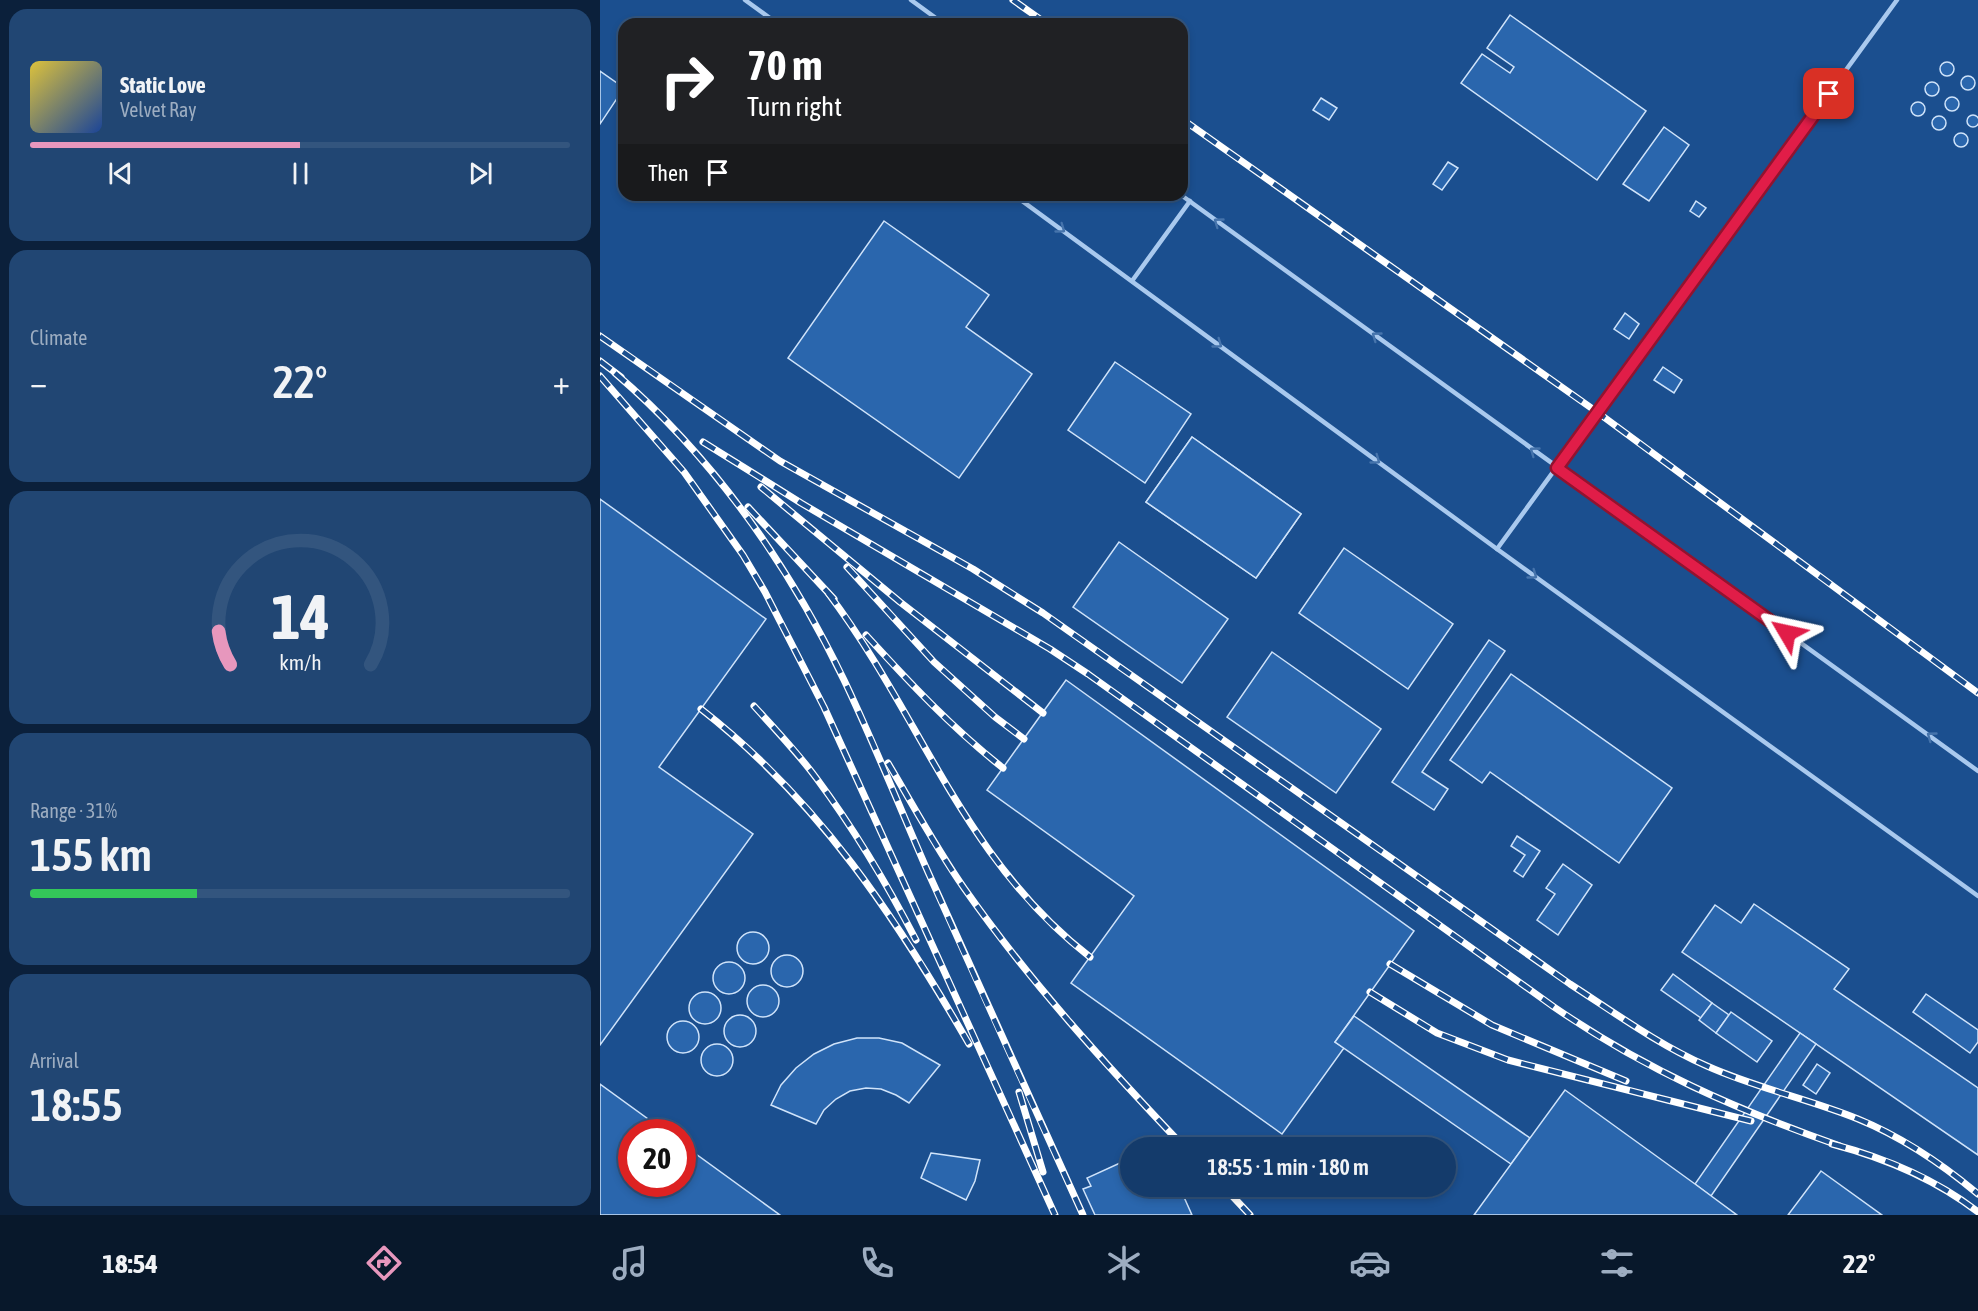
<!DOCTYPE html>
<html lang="en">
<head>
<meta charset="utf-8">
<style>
	:root { --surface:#143b6b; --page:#214673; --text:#f1f3f6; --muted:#9dadc1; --line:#33557e; --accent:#e797bd }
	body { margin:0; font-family:"Asap Condensed",sans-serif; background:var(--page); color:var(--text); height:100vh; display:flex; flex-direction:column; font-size:22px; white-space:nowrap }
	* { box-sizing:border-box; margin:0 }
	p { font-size:20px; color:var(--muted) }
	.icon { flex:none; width:33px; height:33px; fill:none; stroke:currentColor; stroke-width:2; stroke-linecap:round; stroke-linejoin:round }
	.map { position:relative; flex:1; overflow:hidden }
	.sheet { display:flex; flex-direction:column; gap:9px; padding:9px; background:#0b203b; width:600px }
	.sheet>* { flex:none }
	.banner { position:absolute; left:18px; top:18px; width:570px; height:183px; border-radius:18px; box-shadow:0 3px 9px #0003,0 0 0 2px var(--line); background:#202124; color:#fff; overflow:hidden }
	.speed { position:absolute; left:18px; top:1119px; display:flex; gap:12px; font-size:30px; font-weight:700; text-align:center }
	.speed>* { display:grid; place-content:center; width:78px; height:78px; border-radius:50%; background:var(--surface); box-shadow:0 3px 9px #0003,0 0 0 2px var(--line); line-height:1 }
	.speed .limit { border:9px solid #d22; background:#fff; color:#111 }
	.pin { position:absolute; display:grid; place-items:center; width:51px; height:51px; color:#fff; margin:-26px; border-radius:12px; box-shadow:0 3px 9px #0006 }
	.me { position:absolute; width:66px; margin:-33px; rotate:306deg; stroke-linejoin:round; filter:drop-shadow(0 0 4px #0008) }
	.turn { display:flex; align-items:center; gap:21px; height:126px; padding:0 30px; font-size:27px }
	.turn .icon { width:78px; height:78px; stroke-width:2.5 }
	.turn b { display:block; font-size:42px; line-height:51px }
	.then { display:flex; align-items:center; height:57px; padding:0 30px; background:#0003; gap:12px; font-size:22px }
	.big { font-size:45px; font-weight:600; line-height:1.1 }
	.sheet .tile { flex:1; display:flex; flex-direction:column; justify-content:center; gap:9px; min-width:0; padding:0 21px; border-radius:18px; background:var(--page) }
	.sheet .dial { align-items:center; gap:0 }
	.dial svg { height:156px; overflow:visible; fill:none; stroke:var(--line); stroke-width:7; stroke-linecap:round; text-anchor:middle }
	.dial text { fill:var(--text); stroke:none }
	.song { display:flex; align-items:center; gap:18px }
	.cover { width:72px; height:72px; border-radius:9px; background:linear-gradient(135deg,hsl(50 70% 55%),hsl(220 70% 35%)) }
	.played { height:6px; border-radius:3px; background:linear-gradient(90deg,var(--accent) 50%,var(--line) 50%) }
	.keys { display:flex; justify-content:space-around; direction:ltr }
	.heat { display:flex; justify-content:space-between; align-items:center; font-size:33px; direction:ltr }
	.charge { height:9px; border-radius:4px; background:linear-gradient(90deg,#34c759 31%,var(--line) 0) }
	.trip { position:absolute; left:520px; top:1137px; width:336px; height:60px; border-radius:30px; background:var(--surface); box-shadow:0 3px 9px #0003,0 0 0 2px var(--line); font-weight:600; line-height:60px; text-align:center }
	.menu { display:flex; height:96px; justify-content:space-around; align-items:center; background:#08182b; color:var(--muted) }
	.menu .icon { width:42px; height:42px }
	.menu .on { color:var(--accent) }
	.menu b { font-size:27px; color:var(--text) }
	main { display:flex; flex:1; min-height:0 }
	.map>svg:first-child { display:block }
	.building { fill:#2a66ad; stroke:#cfe3fa; stroke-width:1.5; fill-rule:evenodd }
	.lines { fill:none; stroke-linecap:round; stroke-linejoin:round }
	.service { stroke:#a9c9ee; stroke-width:4.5 }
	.rail-casing { stroke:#fff; stroke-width:7 }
	.rail { stroke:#1b4f8f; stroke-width:4.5; stroke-dasharray:14; stroke-linecap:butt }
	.oneway { stroke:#4674ac }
	.route-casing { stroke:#92132f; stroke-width:15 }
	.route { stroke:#e11d48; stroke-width:10 }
</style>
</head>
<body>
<main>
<section class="sheet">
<div class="tile">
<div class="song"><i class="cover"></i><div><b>Static Love</b><p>Velvet Ray</p></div></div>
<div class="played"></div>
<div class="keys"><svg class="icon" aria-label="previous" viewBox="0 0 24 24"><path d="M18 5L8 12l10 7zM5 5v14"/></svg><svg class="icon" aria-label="pause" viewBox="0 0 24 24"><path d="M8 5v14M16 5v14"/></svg><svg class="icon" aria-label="next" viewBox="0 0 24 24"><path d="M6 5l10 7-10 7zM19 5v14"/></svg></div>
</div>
<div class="tile"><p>Climate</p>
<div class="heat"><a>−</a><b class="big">22°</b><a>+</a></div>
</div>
<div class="tile dial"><svg viewBox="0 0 100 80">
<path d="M14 69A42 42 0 1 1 86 69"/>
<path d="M14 69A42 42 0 0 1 8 52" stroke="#e797bd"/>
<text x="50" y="56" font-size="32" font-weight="700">14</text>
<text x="50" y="72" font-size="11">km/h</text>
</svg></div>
<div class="tile"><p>Range · 31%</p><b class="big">155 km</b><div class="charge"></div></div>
<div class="tile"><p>Arrival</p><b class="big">18:55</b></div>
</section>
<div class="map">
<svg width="1378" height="1215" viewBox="0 0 1378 1215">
	<rect width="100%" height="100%" fill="#1b4f8f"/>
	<g class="building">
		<path d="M910 15 1046 111 997 180 861 83 882 54 910 73 914 67 887 48Z"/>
		<circle cx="1347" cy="69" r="7"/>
		<path d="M0 71 24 88 0 124Z"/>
		<circle cx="1368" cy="83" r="7"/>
		<circle cx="1332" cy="89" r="7"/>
		<circle cx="1352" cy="104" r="7"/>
		<path d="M721 98 737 108 729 120 713 110Z"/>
		<circle cx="1318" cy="109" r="7"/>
		<circle cx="1373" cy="121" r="6"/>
		<circle cx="1339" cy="123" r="7"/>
		<path d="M1064 127 1089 145 1049 201 1023 184Z"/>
		<circle cx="1361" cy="140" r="7"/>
		<path d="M848 162 858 168 842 190 833 184Z"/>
		<path d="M1096 201 1106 208 1099 217 1090 211Z"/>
		<path d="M284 221 389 295 366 327 432 374 359 478 188 358Z"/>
		<path d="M1025 313 1039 324 1029 339 1014 329Z"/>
		<path d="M515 362 591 414 545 483 468 430Z"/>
		<path d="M1063 367 1082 380 1074 393 1054 380Z"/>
		<path d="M592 437 701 514 656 578 546 502ZM595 456 602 459 607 466 603 477 596 480 585 476 583 469 584 462ZM620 474 628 477 632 484 628 495 622 498 611 494 608 487 613 477ZM573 484 584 486 588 493 585 503 578 507 571 505 566 500V488ZM647 493 655 496 659 503 655 514 649 517 638 513 635 506 640 496ZM602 501 610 504 614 511 611 521 604 525 596 523 590 514 595 503ZM669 512H677L684 521 683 528 674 535 666 533 662 528V517ZM629 520 637 523 641 529 637 540 631 544 623 542 617 533 622 522ZM651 538 662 541 666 547 665 555 656 562 648 560 643 551 644 543Z"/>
		<path d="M592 437 701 514 656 578 546 502Z"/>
		<path d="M0 499 166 619 59 767 153 834 0 1045Z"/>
		<path d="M519 542 628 619 582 683 473 607Z"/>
		<path d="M744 548 853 624 808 689 699 613Z"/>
		<path d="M889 640 905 651 822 772 848 789 834 810 792 782Z"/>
		<path d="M672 652 781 729 736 793 627 717Z"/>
		<path d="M911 674 1072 788 1019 863 890 772 882 783 850 760Z"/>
		<path d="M466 680 814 931 735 1042 744 1048 682 1134 471 983 534 896 387 790Z"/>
		<path d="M917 836 940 851 923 877 914 871 925 855 911 846Z"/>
		<path d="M963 864 992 885 958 935 937 920 955 894 946 888Z"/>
		<path d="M1154 904 1249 969 1234 989 1378 1088V1155L1082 952 1115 905 1141 923Z"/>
		<circle cx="153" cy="948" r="16"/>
		<circle cx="187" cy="971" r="16"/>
		<circle cx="129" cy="978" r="16"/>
		<path d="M1073 974 1112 1003 1101 1018 1061 990Z"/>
		<circle cx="163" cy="1001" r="16"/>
		<circle cx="105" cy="1008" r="16"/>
		<path d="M1326 994 1378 1030V1042L1370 1053 1313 1012Z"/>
		<path d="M1112 1003 1129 1015 1116 1033 1099 1020Z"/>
		<path d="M1131 1012 1172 1041 1157 1062 1116 1033Z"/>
		<circle cx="140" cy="1031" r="16"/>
		<path d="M754 1016 930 1138 911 1164 735 1042Z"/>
		<circle cx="83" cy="1037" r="16"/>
		<path d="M1200 1033 1216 1044 1111 1196 1095 1184Z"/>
		<path d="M257 1038H279L302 1043 340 1065 309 1103 296 1095 281 1089 266 1088 250 1091 236 1099 224 1110 216 1124 171 1105 181 1085 196 1068 214 1054 234 1044Z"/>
		<circle cx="117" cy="1060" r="16"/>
		<path d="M1217 1064 1230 1073 1216 1094 1203 1085Z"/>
		<path d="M0 1084 66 1132H32V1184H82V1144L180 1215H0Z"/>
		<path d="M965 1090 1095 1184 1137 1215H874Z"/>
		<path d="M331 1153 380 1160 375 1181 366 1200 321 1178Z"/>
		<path d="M531 1158V1186H579L592 1215H495L483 1189 491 1186 487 1178Z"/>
		<path d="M1221 1171 1282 1215H1188Z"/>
	</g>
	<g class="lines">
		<g class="service">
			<path d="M145 0 178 24"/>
			<path d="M311 0 344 24"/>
			<path d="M414 195 897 549 1378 896"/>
			<path d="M581 195 1378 771"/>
			<path d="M532 281 590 201"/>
			<path d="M897 549 1297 0"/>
		</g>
		<defs>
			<g id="rail">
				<path d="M413 0 447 24"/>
				<path d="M582 119 997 412 1378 693"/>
				<path d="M0 336 180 461 373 569 443 613 970 984C1015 1013 1059 1045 1107 1066 1156 1088 1209 1099 1258 1119 1302 1137 1342 1164 1378 1194"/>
				<path d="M0 361 21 377"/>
				<path d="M15 373C113 457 188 564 244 680 274 743 300 808 328 872 379 987 431 1101 483 1215"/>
				<path d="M0 376 84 472 143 555 165 592 224 707 455 1215"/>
				<path d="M103 442 201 503 450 649 488 674 954 1007C1046 1070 1135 1109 1240 1146"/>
				<path d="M161 487 300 602 443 713"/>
				<path d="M148 507 234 599"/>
				<path d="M247 567 334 662 395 717 424 739"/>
				<path d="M228 593C322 717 362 858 490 957"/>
				<path d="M266 635C309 682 352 728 403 768"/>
				<path d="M154 706C175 729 198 753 217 779 254 829 287 884 316 940"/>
				<path d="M101 709C219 801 295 916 369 1044"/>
				<path d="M288 763C313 805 336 848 364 888 430 982 506 1065 585 1148"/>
				<path d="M790 964 892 1025 1026 1081"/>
				<path d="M770 992 837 1033 908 1060 1151 1121"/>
				<path d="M419 1092 443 1172"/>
				<path d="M1232 1144C1285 1158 1334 1178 1378 1212"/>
				<path d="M623 1186 650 1215"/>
			</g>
		</defs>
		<use href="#rail" class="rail-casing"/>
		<use href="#rail" class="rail"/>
	</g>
	<defs><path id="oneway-chevron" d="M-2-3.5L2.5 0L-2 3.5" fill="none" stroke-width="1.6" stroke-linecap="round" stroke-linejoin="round" transform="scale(1.5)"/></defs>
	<g class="oneway">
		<use href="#oneway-chevron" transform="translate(618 222) rotate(-144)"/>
		<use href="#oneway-chevron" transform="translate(461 229) rotate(36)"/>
		<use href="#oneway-chevron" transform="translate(776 336) rotate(-144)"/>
		<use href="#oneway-chevron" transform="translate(618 344) rotate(36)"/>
		<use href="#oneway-chevron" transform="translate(934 451) rotate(-144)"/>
		<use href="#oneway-chevron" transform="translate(776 460) rotate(36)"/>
		<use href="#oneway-chevron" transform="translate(933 575) rotate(36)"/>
		<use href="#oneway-chevron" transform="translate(1331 736) rotate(-144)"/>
	</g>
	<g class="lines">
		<defs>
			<path id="route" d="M1187 633 957 468 1229 94"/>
		</defs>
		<use href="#route" class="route-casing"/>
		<use href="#route" class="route"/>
	</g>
</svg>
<div class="speed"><div class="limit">20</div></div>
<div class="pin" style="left:1229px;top:94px;background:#d93025"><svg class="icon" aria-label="arrive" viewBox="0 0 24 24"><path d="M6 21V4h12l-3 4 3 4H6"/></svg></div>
<svg class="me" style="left:1187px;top:633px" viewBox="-20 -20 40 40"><path d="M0-17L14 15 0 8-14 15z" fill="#e11d48" stroke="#fff" stroke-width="4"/></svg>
<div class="trip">18:55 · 1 min · 180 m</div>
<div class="banner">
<div class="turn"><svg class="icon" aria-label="right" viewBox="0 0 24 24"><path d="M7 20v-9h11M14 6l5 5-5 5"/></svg><div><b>70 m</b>Turn right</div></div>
<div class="then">Then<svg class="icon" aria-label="arrive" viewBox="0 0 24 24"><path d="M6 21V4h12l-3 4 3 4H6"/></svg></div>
</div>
</div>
</main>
<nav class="menu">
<b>18:54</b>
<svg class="icon on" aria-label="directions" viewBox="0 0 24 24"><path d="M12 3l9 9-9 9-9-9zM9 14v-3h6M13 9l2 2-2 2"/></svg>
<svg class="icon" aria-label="music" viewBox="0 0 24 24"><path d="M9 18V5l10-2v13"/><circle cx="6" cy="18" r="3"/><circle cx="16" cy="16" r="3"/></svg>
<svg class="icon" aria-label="phone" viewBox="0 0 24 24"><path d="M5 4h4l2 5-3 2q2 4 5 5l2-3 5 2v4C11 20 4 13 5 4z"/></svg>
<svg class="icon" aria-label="climate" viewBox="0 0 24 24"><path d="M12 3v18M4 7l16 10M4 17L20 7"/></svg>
<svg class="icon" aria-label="car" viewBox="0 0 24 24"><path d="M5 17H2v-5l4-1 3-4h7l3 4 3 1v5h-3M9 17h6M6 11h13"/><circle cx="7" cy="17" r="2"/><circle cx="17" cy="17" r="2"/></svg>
<svg class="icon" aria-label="filters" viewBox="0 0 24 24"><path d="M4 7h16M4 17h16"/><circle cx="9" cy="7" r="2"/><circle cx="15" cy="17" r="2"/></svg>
<b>22°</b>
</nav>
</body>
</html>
